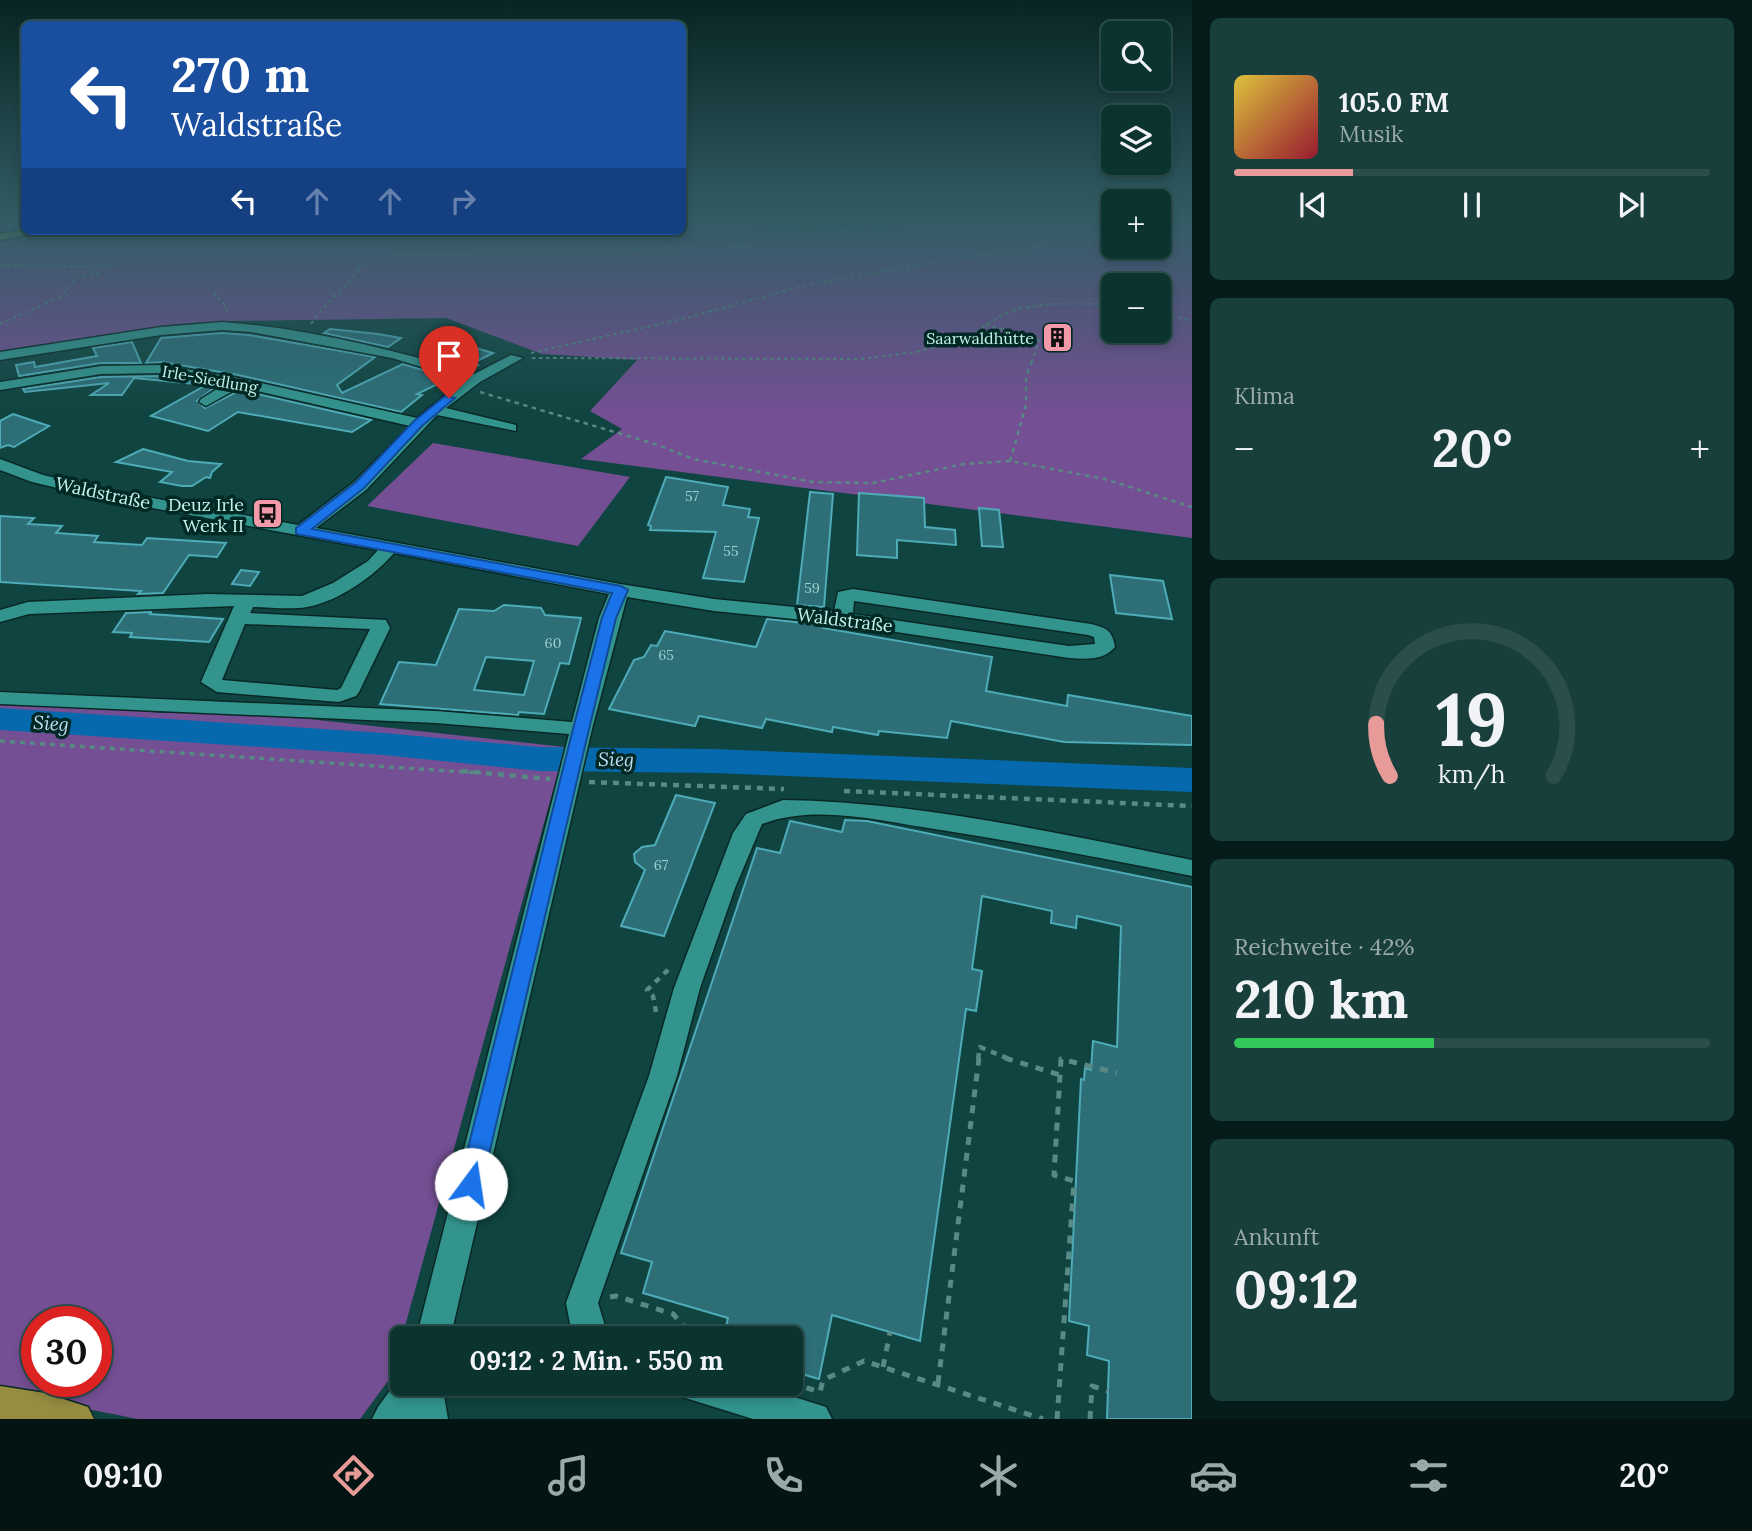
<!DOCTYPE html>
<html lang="de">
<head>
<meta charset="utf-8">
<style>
	:root { --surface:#0b3330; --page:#193f3c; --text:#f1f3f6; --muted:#9aaaab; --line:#2b4e4c; --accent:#e69b98 }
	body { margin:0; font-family:Lora,serif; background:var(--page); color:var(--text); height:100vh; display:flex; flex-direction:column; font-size:26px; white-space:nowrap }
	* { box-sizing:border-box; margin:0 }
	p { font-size:23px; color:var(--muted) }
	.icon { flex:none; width:38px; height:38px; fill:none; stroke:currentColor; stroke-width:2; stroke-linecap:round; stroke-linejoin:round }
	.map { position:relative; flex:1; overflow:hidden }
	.drawer { display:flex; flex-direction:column; gap:18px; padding:18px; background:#061c1a; width:560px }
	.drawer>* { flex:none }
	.banner { position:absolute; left:21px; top:21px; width:665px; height:214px; border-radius:10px; box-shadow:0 4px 10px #0003,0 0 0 2px var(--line); background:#1a4fa0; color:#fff; overflow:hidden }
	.buttons { position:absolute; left:1101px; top:21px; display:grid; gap:14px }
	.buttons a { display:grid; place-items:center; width:70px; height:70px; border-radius:10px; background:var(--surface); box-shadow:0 4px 10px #0003,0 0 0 2px var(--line); font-size:35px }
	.speed { position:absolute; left:21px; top:1306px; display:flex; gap:14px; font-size:35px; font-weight:700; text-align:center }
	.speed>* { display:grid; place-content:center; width:91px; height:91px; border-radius:50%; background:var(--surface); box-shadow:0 4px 10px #0003,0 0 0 2px var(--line); line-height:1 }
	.speed .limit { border:10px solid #d22; background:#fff; color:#111 }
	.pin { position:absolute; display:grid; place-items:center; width:60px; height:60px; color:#fff; margin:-72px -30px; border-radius:50% 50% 50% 0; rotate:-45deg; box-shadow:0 0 7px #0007 }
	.pin .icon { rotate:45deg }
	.me { position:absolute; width:77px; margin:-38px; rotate:14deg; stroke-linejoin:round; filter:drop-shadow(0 0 5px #0008) }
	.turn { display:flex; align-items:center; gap:24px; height:147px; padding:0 35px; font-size:32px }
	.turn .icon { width:91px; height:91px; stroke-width:2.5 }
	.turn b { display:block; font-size:49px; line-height:60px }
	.lanes { display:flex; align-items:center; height:66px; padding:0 35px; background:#0003; justify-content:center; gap:35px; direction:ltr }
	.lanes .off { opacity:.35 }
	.big { font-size:52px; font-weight:800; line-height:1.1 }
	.drawer .widget { flex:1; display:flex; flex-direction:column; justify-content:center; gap:10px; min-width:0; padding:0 24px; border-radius:10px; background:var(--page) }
	.drawer .dial { align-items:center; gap:0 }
	.dial svg { height:182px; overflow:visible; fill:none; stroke:var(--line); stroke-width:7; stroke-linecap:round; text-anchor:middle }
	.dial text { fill:var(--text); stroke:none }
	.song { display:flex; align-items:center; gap:21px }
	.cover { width:84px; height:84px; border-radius:10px; background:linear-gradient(135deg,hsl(50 70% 55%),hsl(350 70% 35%)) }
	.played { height:7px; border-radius:4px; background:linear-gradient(90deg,var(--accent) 25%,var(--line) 25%) }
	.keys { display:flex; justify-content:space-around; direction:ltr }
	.heat { display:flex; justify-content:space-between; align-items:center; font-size:38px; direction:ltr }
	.charge { height:10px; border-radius:5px; background:linear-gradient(90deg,#34c759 42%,var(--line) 0) }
	.trip { position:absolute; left:390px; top:1326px; width:413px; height:70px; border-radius:10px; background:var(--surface); box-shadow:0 4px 10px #0003,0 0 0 2px var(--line); font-weight:800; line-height:70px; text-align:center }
	.tab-bar { display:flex; height:112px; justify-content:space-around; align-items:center; background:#041413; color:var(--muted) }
	.tab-bar .icon { width:49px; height:49px }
	.tab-bar .selected { color:var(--accent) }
	.tab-bar b { font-size:32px; color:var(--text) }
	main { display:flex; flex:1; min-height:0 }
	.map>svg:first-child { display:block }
	.green { fill:#744f93; fill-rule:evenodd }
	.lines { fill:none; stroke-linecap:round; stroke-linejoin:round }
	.river { fill:#0669ae; fill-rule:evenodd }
	.building { fill:#2d6e77; stroke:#4eabb8; stroke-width:2; fill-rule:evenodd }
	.minor-casing { stroke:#092825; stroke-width:3 }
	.major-casing { stroke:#092825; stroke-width:3 }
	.path-far4 { stroke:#588984; stroke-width:2; stroke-dasharray:3.5 3.5; stroke-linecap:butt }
	.path-far3 { stroke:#588984; stroke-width:2.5; stroke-dasharray:4.5 4.5; stroke-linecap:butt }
	.path-far2 { stroke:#588984; stroke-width:3.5; stroke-dasharray:5 5; stroke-linecap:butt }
	.path-far1 { stroke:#588984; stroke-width:4.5; stroke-dasharray:6 6; stroke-linecap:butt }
	.path { stroke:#588984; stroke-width:5; stroke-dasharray:8 8; stroke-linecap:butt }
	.minor { fill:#33948d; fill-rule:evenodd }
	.major { fill:#978d41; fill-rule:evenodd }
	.route { fill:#1a73e8; stroke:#114b97; stroke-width:2 }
	.labels { text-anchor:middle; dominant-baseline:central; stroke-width:7; stroke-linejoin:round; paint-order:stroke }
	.number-label { font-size:14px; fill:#9fd0ce }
	.far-poi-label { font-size:16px; fill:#c5f0eb; stroke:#002926; text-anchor:end }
	.far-street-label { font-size:16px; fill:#c5f0eb; stroke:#002926 }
	.street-label { font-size:18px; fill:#c5f0eb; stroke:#002926 }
	.poi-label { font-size:18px; fill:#c5f0eb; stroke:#002926; text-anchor:end }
	.water-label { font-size:19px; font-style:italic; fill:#c4dbf2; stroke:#002926 }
</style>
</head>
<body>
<main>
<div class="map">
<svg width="1192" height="1419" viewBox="0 0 1192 1419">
	<rect width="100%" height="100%" fill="#0f4440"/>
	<g class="green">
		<path d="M0 217H24V231H682L683 217H1093L1113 219V247H1158L1159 217H1192V538L581 459 622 429 590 411 637 360 542 354 446 318 228 321 170 325 0 352ZM1113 285H1158V331H1113Z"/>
		<path d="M433 443 630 477 578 546 367 506Z"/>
		<path d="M0 701 163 713 244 712 565 747 391 1377 360 1419H138L0 1392ZM37 1321H96V1381H37Z"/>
	</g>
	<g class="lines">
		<path class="river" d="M0 708 384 733 539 747 713 749 1192 768V792L713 773 539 771 384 755 0 730Z"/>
	</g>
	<g class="building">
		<path d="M330 329 378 334 401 338 388 347 324 333Z"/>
		<path d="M222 333 249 335 375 357 337 385 342 393 403 364 450 378 417 394 422 395 401 412 238 375 162 362 146 363 161 338Z"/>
		<path d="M452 341 493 353 473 363 478 365 468 370 421 356Z"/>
		<path d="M132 342 141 363H101L19 376 16 365 34 362 35 367 97 356 93 348Z"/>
		<path d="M162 376 218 385 197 401 205 408 240 390 371 420 352 432 238 412 208 431 151 416 206 385 134 378 122 395H91L109 383 25 392 23 389 101 377Z"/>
		<path d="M13 414 49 426 14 447 8 445 0 448V421Z"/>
		<path d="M143 449 188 461 221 464 212 472 210 478 206 477 192 486H182L160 482 172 472 116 462Z"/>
		<path d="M666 477 728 487 723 505 750 509 748 517 759 518 744 582 703 578 716 532 650 530 651 526 648 525Z"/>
		<path d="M810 492 833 494 824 607 797 605Z"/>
		<path d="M859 493 924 498 925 527 955 530 956 545 897 540V558L857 555Z"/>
		<path d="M979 508 999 510 1003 547 982 546Z"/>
		<path d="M0 516 34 518 28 524 62 526 56 533 98 536 94 542 142 545 147 538 226 543 217 557 189 555 163 593 138 594 141 591 0 582Z"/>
		<path d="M241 570 259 572 250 586 232 584Z"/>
		<path d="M1110 575 1163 581 1172 619 1116 613Z"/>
		<path d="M504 605 541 608 545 615 581 618 569 664 560 663 544 714 519 712 518 715 380 704 399 662 436 665 459 609 494 611ZM486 657 534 661 524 695 474 690Z"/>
		<path d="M151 612 150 614 223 619 209 642 130 637 132 633 113 632 126 613Z"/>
		<path d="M767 619 823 625V628L992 657 986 691 1067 706 1068 695 1192 716V745L1064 742 951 721 947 738 879 731 878 735 833 727 832 732 766 719 762 728 699 716 695 726 609 709 634 660 644 657 651 645 657 646 665 631 756 647Z"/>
		<path d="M676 795 715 803 664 936 621 926 645 870 635 862 634 854 642 847 655 845Z"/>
		<path d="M845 820 867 821 1192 887V1419H1107L1109 1361 1087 1355 1089 1326 1069 1321 1081 1079 1084 1080 1085 1068 1091 1070 1093 1041 1117 1047 1121 926 1077 916 1076 928 1051 923 1052 911 982 896 972 969 982 971 976 1011 966 1009 920 1341 832 1315 819 1379 791 1371V1339H723L728 1318 643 1293 652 1262 621 1253 757 848 780 853 790 821 842 832Z"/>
	</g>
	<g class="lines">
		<defs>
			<g id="minor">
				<path d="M222 322C307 328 392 349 474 374L511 355 523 358 480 382 446 408 516 425V431L437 415 366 490 316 528 620 584 714 599 834 611 838 592 853 589 1091 624C1107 628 1112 630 1115 647 1103 661 1086 659 1069 658L843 624 714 611 627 597 592 729 450 1339H416L569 734 436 723 0 704V692L436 711 572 722 599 618 609 594 394 553C373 577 339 601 307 607 290 610 270 607 253 607L250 613 386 620 390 628 359 692 356 696 339 702 217 692 201 682 234 606 29 614 0 622V610L28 602 207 594 302 596 333 583 368 561 378 550 104 499 32 482 0 470V459L43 475 104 489 298 525 354 482 410 426 240 387 206 406 199 402 201 399 225 384 162 373 101 374 0 390V382L101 366 162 365 238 378 417 418 464 380 392 358 251 332 222 330 161 335 0 360V352L161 327ZM854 601 1088 635 1094 637 1095 644 1069 646 853 614ZM245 624 370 629 341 688 337 690 222 680Z"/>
				<path d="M783 800C920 802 1057 833 1192 860V876C1108 859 1025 843 941 830 884 822 817 803 762 824L735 888 700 988 677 1076 598 1303 609 1339H573L566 1303 649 1076 674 988 733 833 746 814Z"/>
				<path d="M402 1374V1384H442L448 1419H372L378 1407Z"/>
				<path d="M674 1384H753L826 1407 832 1419H753L679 1396Z"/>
			</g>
			<g id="major">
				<path d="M683 217H1030L1024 220 802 225 689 220Z"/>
				<path d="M24 230V231H52L0 240V234Z"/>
				<path d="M0 1386 45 1393 88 1407 94 1419H0Z"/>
			</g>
		</defs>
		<use href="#minor" class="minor-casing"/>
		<use href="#major" class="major-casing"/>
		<g class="path-far4">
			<path d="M1182 217 1189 220"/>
			<path d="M0 265 96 267 118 264"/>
			<path d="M216 292 215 295 227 307 226 314"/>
			<path d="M1158 311 1192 321"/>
			<path d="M0 324 61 297 77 277 98 274 96 267"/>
			<path d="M311 324C329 299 352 281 370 256L779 246"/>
			<path d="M986 325 1040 339 1031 363"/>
			<path d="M531 353 690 317 803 286 950 259 1018 251 1113 229"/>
			<path d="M532 358 861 359 916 352 964 339 1004 314 1022 308 1049 304H1113"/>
		</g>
		<g class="path-far3">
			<path d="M480 392 655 444 693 459 813 482 873 483 964 464 1010 461 1105 479 1192 507"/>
			<path d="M1010 461 1026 405V376L1032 361"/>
		</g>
		<path class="path-far2" d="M0 741 481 773"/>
		<g class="path-far1">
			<path d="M462 771 550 779"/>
			<path d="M589 782 784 789"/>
			<path d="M844 791 1192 806"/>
			<path d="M656 1012 653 996 647 990 671 967"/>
			<path d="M978 1059 980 1047 1009 1059"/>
		</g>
		<g class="path">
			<path d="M1005 1058 1060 1075"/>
			<path d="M610 1297 616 1296 673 1314 696 1339"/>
			<path d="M883 1367 890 1332"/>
			<path d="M791 1383 820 1392 823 1380 864 1361 1043 1419"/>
			<path d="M938 1383 979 1058"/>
			<path d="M1057 1419 1074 1181 1054 1175 1061 1059 1117 1073"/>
			<path d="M1090 1419 1092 1386 1108 1391"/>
		</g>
		<use href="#minor" class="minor"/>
		<use href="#major" class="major"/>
	</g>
	<linearGradient id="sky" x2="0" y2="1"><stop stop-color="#082523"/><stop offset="0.52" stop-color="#315c64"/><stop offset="1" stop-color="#315c64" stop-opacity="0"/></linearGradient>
	<rect width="1192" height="416" fill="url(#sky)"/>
	<path class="route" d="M445 396 455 398 422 426 364 488 312 529 621 586 628 590 616 618 589 729 482 1184 479 1191 471 1194 463 1191 459 1184 573 729 602 618 612 593 296 534V528L355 483 414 421Z"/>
	<defs>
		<symbol id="building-square" viewBox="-11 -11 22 22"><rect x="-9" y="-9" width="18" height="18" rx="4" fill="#f39aaa" stroke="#002926"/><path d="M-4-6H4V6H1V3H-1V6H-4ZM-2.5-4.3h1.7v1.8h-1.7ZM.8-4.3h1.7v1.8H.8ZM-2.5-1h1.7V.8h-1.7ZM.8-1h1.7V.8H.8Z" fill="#111"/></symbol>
		<symbol id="bus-square" viewBox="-11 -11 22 22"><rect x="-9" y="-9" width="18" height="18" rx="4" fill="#f39aaa" stroke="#002926"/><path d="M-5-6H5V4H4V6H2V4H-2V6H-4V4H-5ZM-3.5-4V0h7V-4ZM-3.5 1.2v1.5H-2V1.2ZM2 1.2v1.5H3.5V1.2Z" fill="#111"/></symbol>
	</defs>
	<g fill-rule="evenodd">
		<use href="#building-square" x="1040" y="320" width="35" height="35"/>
		<use href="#bus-square" x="250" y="496" width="35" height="35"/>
	</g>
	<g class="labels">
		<g class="number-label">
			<text x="692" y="496">57</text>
			<text x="731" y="551">55</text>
			<text x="812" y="588">59</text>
			<text x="553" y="643">60</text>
			<text x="666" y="655">65</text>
			<text x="661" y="865">67</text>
		</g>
		<g class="far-poi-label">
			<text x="1034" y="338">Saarwaldhütte</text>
		</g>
		<g class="far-street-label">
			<text transform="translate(210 379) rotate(10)">Irle-Siedlung</text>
		</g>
		<g class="street-label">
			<text transform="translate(103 493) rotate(12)">Waldstraße</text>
			<text transform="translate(845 620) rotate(7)">Waldstraße</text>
		</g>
		<g class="poi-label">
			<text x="244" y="504">Deuz Irle<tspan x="244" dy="21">Werk II</tspan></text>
		</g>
		<g class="water-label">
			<text transform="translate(51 723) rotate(4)">Sieg</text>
			<text transform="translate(616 759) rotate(1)">Sieg</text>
		</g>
	</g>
</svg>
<div class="buttons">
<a><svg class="icon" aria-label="search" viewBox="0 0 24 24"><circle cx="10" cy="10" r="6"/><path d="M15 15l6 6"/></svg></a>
<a><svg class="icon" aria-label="layers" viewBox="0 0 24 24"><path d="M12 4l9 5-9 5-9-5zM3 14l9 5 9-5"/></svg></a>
<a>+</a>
<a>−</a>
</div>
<div class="speed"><div class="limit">30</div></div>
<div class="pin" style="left:449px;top:398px;background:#d93025"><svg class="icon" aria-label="arrive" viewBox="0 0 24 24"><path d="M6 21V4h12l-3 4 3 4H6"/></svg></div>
<svg class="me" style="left:471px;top:1184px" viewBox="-20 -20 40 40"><circle r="19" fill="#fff"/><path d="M0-13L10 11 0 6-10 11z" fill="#1a73e8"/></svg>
<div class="trip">09:12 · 2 Min. · 550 m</div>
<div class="banner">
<div class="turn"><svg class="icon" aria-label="left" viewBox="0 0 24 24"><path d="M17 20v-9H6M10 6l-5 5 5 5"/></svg><div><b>270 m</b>Waldstraße</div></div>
<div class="lanes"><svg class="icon" aria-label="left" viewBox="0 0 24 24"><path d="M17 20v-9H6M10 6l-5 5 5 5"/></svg><svg class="icon off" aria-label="ahead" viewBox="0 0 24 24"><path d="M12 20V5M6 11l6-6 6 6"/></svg><svg class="icon off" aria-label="ahead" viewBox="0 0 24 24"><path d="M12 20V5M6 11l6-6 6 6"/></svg><svg class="icon off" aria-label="right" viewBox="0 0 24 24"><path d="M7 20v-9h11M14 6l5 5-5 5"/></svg></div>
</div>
</div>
<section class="drawer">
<div class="widget">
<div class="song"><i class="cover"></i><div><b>105.0 FM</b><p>Musik</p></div></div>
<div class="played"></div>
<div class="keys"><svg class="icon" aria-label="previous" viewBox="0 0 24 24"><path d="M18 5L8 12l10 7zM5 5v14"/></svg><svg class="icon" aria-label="pause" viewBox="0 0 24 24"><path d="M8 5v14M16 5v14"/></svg><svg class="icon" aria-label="next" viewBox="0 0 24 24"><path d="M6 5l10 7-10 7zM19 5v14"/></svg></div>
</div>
<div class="widget"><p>Klima</p>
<div class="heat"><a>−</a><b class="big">20°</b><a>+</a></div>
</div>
<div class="widget dial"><svg viewBox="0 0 100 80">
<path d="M14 69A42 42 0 1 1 86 69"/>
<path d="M14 69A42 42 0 0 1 8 46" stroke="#e69b98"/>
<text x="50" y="56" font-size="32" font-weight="700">19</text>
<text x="50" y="72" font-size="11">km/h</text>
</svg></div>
<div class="widget"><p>Reichweite · 42%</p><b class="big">210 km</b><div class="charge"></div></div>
<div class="widget"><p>Ankunft</p><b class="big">09:12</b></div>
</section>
</main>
<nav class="tab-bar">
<b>09:10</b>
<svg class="icon selected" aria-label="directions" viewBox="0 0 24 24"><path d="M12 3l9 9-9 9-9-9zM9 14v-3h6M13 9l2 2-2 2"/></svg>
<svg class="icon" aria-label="music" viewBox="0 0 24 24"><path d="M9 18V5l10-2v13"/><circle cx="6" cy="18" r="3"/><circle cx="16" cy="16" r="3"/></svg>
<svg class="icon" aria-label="phone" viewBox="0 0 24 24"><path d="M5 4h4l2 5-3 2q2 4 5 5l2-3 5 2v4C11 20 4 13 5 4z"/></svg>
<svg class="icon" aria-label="climate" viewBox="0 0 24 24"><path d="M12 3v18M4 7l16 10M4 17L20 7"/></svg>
<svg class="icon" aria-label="car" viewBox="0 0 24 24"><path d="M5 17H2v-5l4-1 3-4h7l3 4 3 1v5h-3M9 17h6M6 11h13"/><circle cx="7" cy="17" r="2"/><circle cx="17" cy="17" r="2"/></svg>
<svg class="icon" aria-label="filters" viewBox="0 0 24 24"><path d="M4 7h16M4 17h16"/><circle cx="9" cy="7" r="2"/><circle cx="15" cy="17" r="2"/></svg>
<b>20°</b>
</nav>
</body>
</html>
